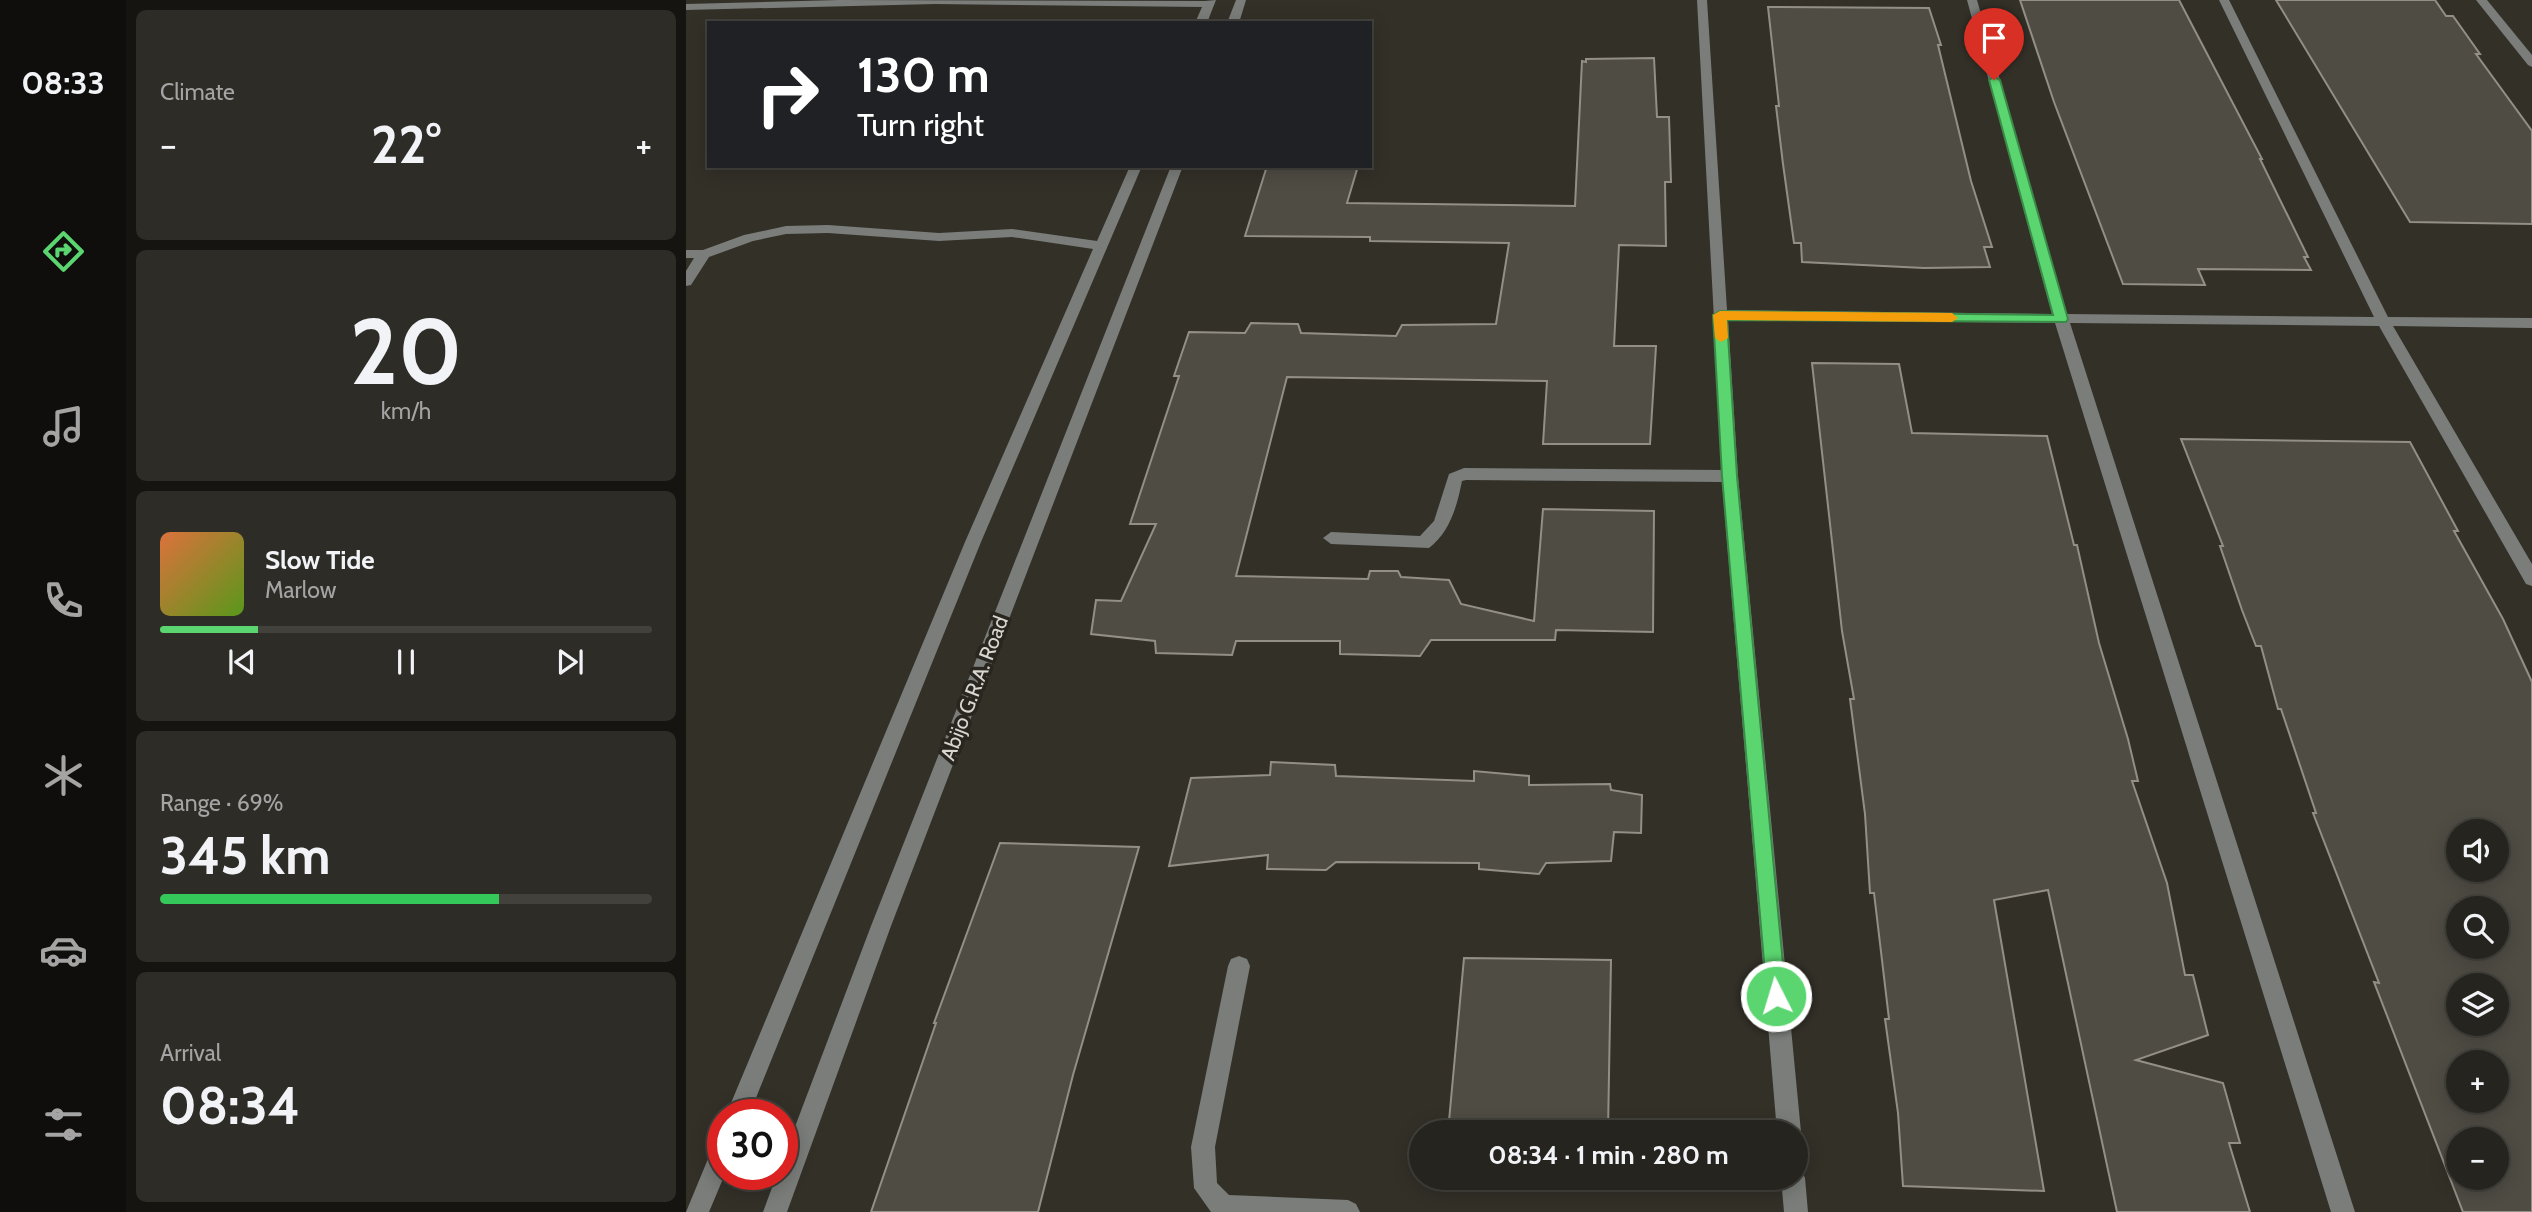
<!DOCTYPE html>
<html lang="en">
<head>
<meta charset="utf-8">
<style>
	:root { --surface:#26241e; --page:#2e2c27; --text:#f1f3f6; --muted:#a4a4a4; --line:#42413c; --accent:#5ad56f }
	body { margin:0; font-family:Cabin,sans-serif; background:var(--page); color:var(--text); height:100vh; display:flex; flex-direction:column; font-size:26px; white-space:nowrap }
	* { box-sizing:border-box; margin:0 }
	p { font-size:23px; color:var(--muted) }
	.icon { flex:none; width:38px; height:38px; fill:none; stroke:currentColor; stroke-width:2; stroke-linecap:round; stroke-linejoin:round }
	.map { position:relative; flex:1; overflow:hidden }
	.details { display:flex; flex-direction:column; gap:10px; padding:10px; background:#151410; width:560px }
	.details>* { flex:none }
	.banner { position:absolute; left:21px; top:21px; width:665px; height:147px; border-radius:0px; box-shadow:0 4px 18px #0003,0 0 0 2px var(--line); background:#202124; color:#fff; overflow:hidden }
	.buttons { position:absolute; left:1760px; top:819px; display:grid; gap:14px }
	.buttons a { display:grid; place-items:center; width:63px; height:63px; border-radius:50%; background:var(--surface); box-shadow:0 4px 18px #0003,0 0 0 2px var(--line); font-size:35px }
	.speed { position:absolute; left:21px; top:1099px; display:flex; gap:14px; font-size:35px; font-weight:700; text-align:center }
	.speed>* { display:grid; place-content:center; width:91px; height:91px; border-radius:50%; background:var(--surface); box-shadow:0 4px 18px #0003,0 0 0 2px var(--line); line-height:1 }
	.speed .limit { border:10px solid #d22; background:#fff; color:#111 }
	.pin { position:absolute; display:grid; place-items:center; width:60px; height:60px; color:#fff; margin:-72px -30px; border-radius:50% 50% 50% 0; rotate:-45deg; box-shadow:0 0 7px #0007 }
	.pin .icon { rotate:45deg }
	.me { position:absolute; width:77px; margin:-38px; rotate:355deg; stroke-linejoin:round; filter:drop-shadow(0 0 5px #0008) }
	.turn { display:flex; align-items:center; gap:24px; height:147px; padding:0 35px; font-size:32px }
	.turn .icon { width:91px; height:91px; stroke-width:2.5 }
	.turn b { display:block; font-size:49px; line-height:60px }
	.big { font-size:52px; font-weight:700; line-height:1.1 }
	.details .tile { flex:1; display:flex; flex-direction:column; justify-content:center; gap:10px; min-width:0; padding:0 24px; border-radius:10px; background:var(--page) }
	.details .dial { align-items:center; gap:0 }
	.dial b { font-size:91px; line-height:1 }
	.song { display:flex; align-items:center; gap:21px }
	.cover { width:84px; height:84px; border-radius:10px; background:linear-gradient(135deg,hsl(20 70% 55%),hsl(90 70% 35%)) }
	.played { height:7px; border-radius:4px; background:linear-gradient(90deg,var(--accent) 20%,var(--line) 20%) }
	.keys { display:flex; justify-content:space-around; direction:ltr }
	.heat { display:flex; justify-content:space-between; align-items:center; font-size:38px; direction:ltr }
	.charge { height:10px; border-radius:5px; background:linear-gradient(90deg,#34c759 69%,var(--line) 0) }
	.trip { position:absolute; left:723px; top:1120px; width:399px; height:70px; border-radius:35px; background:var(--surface); box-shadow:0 4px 18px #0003,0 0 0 2px var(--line); font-weight:700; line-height:70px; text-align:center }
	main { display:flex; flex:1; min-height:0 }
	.tab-bar { display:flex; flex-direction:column; width:126px; justify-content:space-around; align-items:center; background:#0f0e0c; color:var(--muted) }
	.tab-bar .icon { width:49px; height:49px }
	.tab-bar .on { color:var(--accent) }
	.tab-bar b { font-size:32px; color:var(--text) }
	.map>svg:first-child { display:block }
	.building { fill:#4f4c44; stroke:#938f87; stroke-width:2; fill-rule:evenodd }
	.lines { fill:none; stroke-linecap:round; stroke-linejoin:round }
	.minor { fill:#7a7d7a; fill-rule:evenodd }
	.route { fill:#5ad56f; stroke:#3a8a48; stroke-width:2 }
	.slow { fill:#f59e0b }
	.labels { text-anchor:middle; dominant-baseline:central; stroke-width:7; stroke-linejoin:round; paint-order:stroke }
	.street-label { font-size:21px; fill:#d7d6d1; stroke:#29261f }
</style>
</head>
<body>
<main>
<nav class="tab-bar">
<b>08:33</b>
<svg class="icon on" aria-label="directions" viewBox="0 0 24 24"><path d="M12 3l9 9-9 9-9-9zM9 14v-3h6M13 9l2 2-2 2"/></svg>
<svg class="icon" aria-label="music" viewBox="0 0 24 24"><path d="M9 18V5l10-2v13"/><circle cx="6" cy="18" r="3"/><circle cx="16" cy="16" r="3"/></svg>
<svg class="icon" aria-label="phone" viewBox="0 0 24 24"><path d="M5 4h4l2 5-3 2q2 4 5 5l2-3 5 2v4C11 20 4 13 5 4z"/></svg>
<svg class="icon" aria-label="climate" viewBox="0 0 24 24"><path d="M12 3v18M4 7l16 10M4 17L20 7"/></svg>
<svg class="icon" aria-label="car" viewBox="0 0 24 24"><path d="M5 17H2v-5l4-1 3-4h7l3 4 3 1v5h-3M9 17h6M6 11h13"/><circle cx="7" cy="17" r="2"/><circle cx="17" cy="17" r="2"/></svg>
<svg class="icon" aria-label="filters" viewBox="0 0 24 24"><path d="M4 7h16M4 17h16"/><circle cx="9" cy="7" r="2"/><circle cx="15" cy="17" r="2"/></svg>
</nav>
<section class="details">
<div class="tile"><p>Climate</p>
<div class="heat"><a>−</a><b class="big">22°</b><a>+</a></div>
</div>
<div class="tile dial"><b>20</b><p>km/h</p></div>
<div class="tile">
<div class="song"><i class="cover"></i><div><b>Slow Tide</b><p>Marlow</p></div></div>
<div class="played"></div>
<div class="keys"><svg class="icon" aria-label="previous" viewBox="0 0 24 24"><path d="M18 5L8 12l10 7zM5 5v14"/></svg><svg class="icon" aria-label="pause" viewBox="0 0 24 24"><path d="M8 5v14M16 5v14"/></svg><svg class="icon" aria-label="next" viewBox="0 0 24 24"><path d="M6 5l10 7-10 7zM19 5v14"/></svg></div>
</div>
<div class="tile"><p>Range · 69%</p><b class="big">345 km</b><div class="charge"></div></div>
<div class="tile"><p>Arrival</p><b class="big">08:34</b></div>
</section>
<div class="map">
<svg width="1846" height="1212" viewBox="0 0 1846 1212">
	<rect width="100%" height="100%" fill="#333028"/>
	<g class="building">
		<path d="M1334 0H1493L1576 159H1574L1622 257H1618L1625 270 1512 269 1519 285 1437 284 1368 102Z"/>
		<path d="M1590 0H1749L1760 16H1767L1794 54H1790L1846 131V224L1724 222Z"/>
		<path d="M1082 7 1243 8 1255 45H1252L1285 181 1306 247H1298L1304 267 1238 268 1116 262 1115 243H1108L1097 164 1090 106H1093Z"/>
		<path d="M968 58 971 117H983L985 182H979L980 246 933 245 928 346H970L964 444H857L861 381 601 377 550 576 682 579 684 571H712L715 577 763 580 775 604 848 621 857 509 968 511 967 632 870 630 869 640H745L734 656 654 654V641H550L546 655 470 653 469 641 405 634 410 600 435 601 470 524H444L493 376H488L503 332 559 333 565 323 612 324 615 333 710 336 716 325 810 324 823 243 684 241V237L559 236 581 166H672L661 203 889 206 896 61 900 62V59Z"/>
		<path d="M1126 363 1213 364 1226 433 1361 436 1388 545H1391L1413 643 1442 739 1452 781H1446L1481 883 1499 975H1507L1522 1035 1450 1060 1537 1083 1554 1143H1543L1564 1212H1431L1362 890 1308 900 1358 1191 1217 1186 1212 1113 1199 1019H1203L1188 893H1184L1179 814 1164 699H1168L1156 631Z"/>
		<path d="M1495 439 1724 442 1772 531H1768L1817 619 1846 682V1212H1777L1688 982 1693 983 1627 813H1630L1595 709H1592L1575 646H1570L1556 610 1534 546H1537ZM1773 831H1811V870H1773ZM1773 908H1811V947H1773ZM1773 985H1811V1024H1773ZM1773 1062H1811V1101H1773ZM1773 1139H1811V1178H1773Z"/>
		<path d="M585 762 649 765 650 776 788 781V771L843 776V785L924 784 925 790 956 795 955 833 928 832 925 861 860 863 853 874 793 869V863L650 862 640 870 581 869 582 855 483 866 505 778 584 775Z"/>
		<path d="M314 843 453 847 387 1075 352 1212H185L250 1023H248Z"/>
		<path d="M778 958 925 960 922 1132H762Z"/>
	</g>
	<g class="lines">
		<g class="minor">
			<path d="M153 0 519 1 530 0 521 23H509L516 7 249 4 0 10V4Z"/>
			<path d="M550 0H560L553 23H541Z"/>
			<path d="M1011 0H1021L1041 310 1366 314 1281 0H1291L1381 314 1688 317 1533 0H1543L1702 317 1846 318V328L1707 326 1846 564V586L1840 584 1693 326 1384 323 1669 1212H1645L1369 323 1042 320 1052 476 1115 1132 1110 1141V1132H1091L1036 482 780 480 776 481C771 506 764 532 743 548L645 544 637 538 645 532 734 536 748 521 763 474 778 468 1036 470Z"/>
			<path d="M1790 0H1801L1846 55V67L1842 65Z"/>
			<path d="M444 166H456L295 542 63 1115H40L279 542 407 249 326 237 253 241 142 233 100 234 67 241 23 257 5 285 0 286V271L8 258H0V250H17L58 235 100 226 142 225 253 233 326 229 411 241Z"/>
			<path d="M485 166H497L205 926 101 1212H77L91 1174H96V1161L185 926Z"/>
			<path d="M553 956 561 959 564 966 529 1147 531 1183 543 1195 662 1200 670 1204 674 1212H525L508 1188 505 1147 542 966 545 959Z"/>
			<path d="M37 1138 39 1174 23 1212H0L29 1142Z"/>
			<path d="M1110 1167 1115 1170 1119 1178 1122 1212H1098L1095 1178H1110Z"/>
		</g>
	</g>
	<path class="route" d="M1308 77 1314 80 1382 319 1380 322 1041 320 1051 476 1100 996 1097 1002 1090 1005 1083 1002 1081 996 1036 476 1027 315 1034 311 1367 315 1303 80Z"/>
	<path class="slow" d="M1034 311 1266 313 1272 318 1266 322 1041 320 1042 338 1035 342 1029 338 1027 315Z"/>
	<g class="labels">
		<g class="street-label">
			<text transform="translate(288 688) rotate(-69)">Abijo G.R.A. Road</text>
		</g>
	</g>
</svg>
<div class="buttons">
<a><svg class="icon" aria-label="sound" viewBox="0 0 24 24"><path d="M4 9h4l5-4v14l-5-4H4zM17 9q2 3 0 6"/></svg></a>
<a><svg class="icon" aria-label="search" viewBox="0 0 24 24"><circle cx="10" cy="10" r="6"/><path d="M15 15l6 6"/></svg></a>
<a><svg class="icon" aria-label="layers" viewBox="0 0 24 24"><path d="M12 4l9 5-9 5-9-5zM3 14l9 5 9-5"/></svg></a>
<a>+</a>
<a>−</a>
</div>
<div class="speed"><div class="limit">30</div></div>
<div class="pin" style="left:1308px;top:80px;background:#d93025"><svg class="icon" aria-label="arrive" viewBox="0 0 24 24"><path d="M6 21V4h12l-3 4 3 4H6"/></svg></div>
<svg class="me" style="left:1090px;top:996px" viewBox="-20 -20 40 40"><circle r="17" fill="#5ad56f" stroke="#fff" stroke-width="3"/><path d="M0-11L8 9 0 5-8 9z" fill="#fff"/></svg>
<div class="trip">08:34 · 1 min · 280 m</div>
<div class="banner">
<div class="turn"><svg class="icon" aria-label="right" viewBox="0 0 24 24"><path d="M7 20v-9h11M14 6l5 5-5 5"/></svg><div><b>130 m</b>Turn right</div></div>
</div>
</div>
</main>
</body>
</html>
